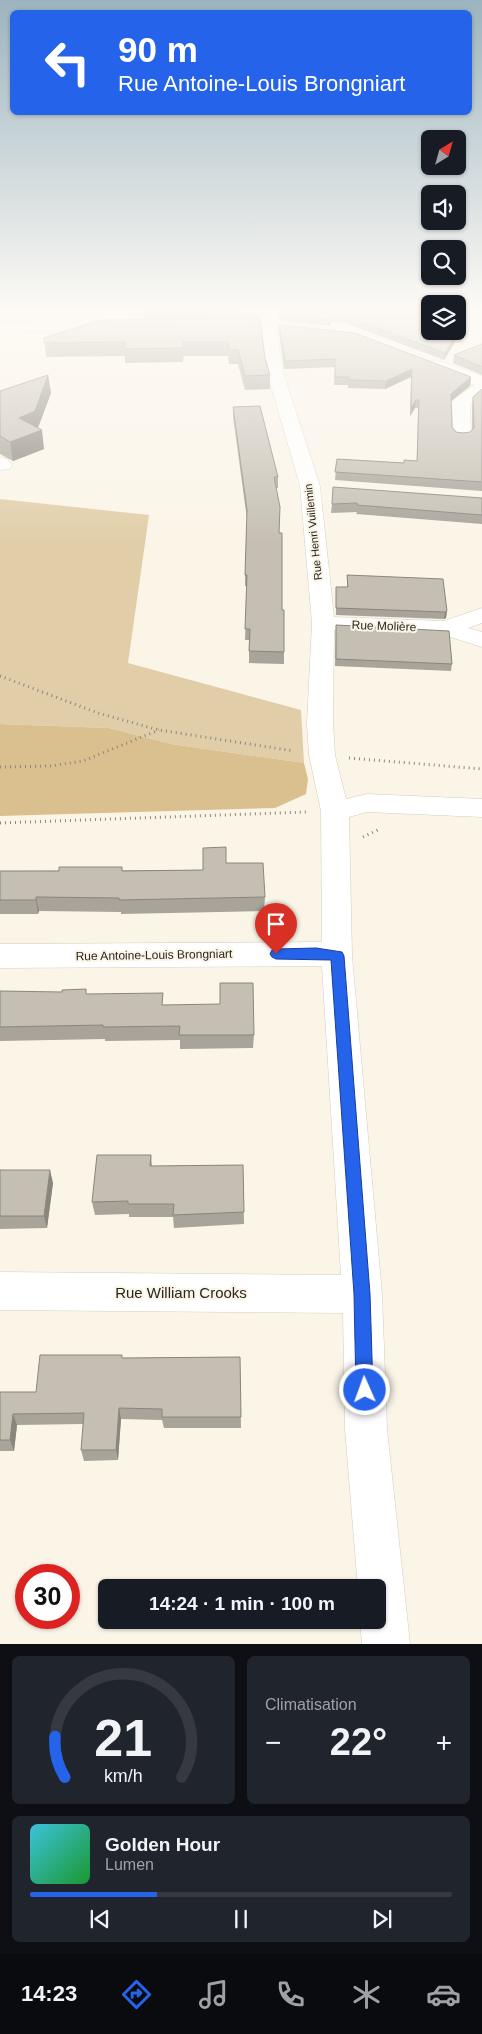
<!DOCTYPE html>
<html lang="fr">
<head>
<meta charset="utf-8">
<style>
	:root { --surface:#171b24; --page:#20242c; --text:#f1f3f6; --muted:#9ea1a6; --line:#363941; --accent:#2563eb }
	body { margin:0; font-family:Helvetica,sans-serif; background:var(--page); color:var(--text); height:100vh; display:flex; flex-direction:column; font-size:19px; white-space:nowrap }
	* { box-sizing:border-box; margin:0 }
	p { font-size:16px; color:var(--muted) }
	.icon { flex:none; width:28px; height:28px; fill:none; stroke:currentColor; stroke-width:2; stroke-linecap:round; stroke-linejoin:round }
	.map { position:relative; height:1644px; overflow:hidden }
	.panel { display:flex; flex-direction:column; gap:12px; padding:12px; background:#0d0f14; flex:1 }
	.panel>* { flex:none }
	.banner { position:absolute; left:10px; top:10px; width:462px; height:105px; border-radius:8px; box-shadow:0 1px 4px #0004; background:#2563eb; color:#fff; overflow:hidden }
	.needle { width:32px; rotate:37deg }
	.buttons { position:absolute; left:421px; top:130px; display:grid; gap:10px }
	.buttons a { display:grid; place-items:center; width:45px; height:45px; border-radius:8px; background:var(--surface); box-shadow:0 1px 4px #0004; font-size:25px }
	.speed { position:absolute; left:15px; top:1564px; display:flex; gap:10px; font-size:25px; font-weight:700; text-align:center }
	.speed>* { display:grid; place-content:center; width:65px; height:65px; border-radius:50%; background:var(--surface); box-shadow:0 1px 4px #0004; line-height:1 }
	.speed .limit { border:8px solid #d22; background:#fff; color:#111 }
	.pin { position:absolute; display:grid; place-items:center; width:42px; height:42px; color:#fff; margin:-51px -21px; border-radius:50% 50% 50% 0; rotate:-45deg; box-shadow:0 0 5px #0007 }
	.pin .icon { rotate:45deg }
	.me { position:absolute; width:55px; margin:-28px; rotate:358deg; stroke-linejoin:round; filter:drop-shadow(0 0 4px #0008) }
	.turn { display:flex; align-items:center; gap:18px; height:105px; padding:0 25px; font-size:22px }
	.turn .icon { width:65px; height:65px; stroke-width:2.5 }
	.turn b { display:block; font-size:35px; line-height:42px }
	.big { font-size:38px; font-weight:600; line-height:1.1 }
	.panel .card { flex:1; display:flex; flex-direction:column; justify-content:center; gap:8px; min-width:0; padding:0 18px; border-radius:8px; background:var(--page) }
	.panel .dial { align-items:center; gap:0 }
	.dial svg { height:130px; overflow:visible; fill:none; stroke:var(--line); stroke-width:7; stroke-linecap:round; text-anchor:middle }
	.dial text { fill:var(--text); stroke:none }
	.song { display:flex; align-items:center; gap:15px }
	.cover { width:60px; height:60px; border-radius:8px; background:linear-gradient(135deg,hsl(190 70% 55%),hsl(130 70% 35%)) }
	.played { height:5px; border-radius:2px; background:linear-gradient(90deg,var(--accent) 30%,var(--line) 30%) }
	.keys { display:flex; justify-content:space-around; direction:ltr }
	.heat { display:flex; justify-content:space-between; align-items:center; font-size:28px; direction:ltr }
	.panel .tiles { flex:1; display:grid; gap:12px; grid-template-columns:1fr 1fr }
	.card:last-child { grid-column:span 2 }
	.trip { position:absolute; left:98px; top:1579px; width:288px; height:50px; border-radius:8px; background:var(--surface); box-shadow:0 1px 4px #0004; font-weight:600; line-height:50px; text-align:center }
	.tab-bar { display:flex; height:80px; justify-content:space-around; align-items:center; background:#090b0e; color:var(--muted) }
	.tab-bar .icon { width:35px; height:35px }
	.tab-bar .active { color:var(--accent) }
	.tab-bar b { font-size:22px; color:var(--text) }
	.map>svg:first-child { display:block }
	.green { fill:#e1cea9 }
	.forest { fill:#d9c08e }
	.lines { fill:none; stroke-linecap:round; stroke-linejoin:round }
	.minor-casing { stroke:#d3cdc0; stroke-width:1 }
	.path { stroke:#8c887f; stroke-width:3; stroke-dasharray:1 4; stroke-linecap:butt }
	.minor { fill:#fff; fill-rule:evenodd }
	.wall { fill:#a9a49a }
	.shaded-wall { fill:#8a867d }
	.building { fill:#c5bfb3; stroke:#8a867d }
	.route { fill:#2563eb; stroke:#184099 }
	.labels { text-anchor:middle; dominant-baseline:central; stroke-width:4; stroke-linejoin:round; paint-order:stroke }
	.far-street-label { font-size:11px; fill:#292722; stroke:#fbf5e8 }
	.street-label { font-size:12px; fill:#292722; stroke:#fbf5e8 }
	.near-street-label { font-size:15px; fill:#292722; stroke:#fbf5e8 }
</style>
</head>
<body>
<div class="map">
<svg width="482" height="1644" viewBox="0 0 482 1644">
	<rect width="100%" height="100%" fill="#fbf5e8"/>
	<path class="green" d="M0 499 149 515 128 663 301 710 304 763 171 744 109 728 0 724Z"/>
	<path class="forest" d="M0 724 109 728 171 744 304 763 308 779 306 794 275 808 0 816Z"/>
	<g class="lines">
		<defs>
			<g id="minor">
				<path d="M262 312H277V334L283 372 320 486 334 617 444 621 482 608V623L468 628 482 632V647L444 635 334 630 333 723 335 755 346 799 367 794 482 799V817L367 812 349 817 352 956 382 1294 387 1429 410 1644H362L360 1620H376V1588H358L345 1429 343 1313 0 1310V1272L341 1275 322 966 0 968V944L322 942 321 811 309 755 307 723 312 623 300 486 267 372 261 334Z"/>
				<path d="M293 313 334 321 391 343 393 346 391 349 385 351 323 328 288 321 285 318 288 315Z"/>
				<path d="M116 321 121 323 124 326 121 329 0 332V322Z"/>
				<path d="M437 360 482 376V395L470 404 471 435 468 439 462 440 456 439 453 435 452 402 474 385 431 368 429 365 431 362Z"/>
				<path d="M0 457 7 459 12 465 10 469 0 470Z"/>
			</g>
		</defs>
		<use href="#minor" class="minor-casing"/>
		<g class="path">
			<path d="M0 676 98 713 159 730 294 751"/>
			<path d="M349 758 482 769"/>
			<path d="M0 767 51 766 83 761 159 730"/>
			<path d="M0 823 307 812"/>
			<path d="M363 837 380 829"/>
		</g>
		<use href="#minor" class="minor"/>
	</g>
	<g class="wall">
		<path d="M261 312 260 319 143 320V313Z"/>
		<path d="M279 312H415L460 333 444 360 343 322H332L329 326 279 320Z"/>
		<path d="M260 319 265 358 270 375V389L245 390 238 364H229L228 356H184L183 362 125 363V356L46 357 44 338Z"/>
		<path d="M279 325 471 377 470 386 451 401 452 427 456 432 463 433 470 432 472 429V405L473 397 482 389V491L335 480 337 459 404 463 417 461 418 408H415L410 416 411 377 385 389 348 388V385H334L335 367 284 369 279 333Z"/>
		<path d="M482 344V375L453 363 454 355Z"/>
		<path d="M48 375 51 393 38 428 44 449 13 461 0 454V391Z"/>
		<path d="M233 407 278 477V488H276L279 533 282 610H284V664L249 663V640H245L247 586H245V575L247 519 233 417Z"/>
		<path d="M482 498V524L356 514 357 512 331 513 332 504Z"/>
		<path d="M347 575 447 611 446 618 444 619 336 615V587H347Z"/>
		<path d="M336 625 452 664 451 671 335 666Z"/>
		<path d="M227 863 265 897 264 911 121 914V912L39 911 38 914H0V871L203 870Z"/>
		<path d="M0 991 87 994 164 1005 254 1035 253 1048 180 1049V1040L105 1041V1039L0 1041Z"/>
		<path d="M151 1155 152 1166 243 1165 244 1224 174 1228 173 1217H129V1214L95 1215 92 1202Z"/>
		<path d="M0 1170 53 1183 47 1228 0 1229Z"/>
		<path d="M240 1357 241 1428H164L162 1420 121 1419 118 1460 84 1461 81 1450 83 1424 17 1425 14 1451H0V1392H36L123 1358Z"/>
	</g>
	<g class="shaded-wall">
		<path d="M332 315V322L329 326V319Z"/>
		<path d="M461 326 460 333 444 360 445 353Z"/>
		<path d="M412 369 411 377 385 389 386 381Z"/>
		<path d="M48 375 51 393 37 430 19 418Z"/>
		<path d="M471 377 470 386 450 402 451 394Z"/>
		<path d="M416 400 415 408 410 416 411 408Z"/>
		<path d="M42 430 44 449 13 461 10 442Z"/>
		<path d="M447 611 446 618 444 619 445 612Z"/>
		<path d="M36 897 39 911 38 914 36 900Z"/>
		<path d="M50 1170 53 1183 47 1228 44 1216Z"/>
		<path d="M119 1408 121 1419 118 1460 116 1450Z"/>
		<path d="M13 1414 17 1425 14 1451 10 1440Z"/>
	</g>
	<g class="building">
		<path d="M144 312H241L143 313Z"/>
		<path d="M279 312H415L430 317V331H458V325L461 326 445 353 343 315H332L329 319 279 313Z"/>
		<path d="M260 319 265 358 270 375 245 376 238 350H229L228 342H183V348L124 349 125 342 44 343V338L100 320Z"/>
		<path d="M279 325 355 333 471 377 451 394 452 427 456 432 463 433 470 432 474 428 473 397 482 389V482L335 472 337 459 404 463V460L417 461 419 400H416L411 408 412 369 386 381 349 380V377H335V359L285 361Z"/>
		<path d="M482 344V367L454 355Z"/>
		<path d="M48 375 35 411 19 418 42 430 10 442 0 436V391Z"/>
		<path d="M260 406 278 477H274L280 507 279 533H282V610H284V652L249 651 250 629H245L247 575H245L247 510 233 407Z"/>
		<path d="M333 487 482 498V515L357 505V503L332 504Z"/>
		<path d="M347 575 443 579 447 611 445 612 336 608V587H348Z"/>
		<path d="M336 625 449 631 452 664 336 659Z"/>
		<path d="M226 847V863H263L265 897 119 900V898L36 897V900H0V871H59V867H122V871L203 870V848Z"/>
		<path d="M220 983H253L254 1035H179L180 1026 103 1027V1025L0 1027V991L62 992V990L86 989V994L163 993 162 1005 220 1004Z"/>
		<path d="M97 1155H151L150 1166 243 1165 244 1212 173 1215 174 1204H128V1201L92 1202Z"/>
		<path d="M0 1170H50L44 1216H0Z"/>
		<path d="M40 1355H122V1358L240 1357 241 1417H162V1409L119 1408 116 1450H81L84 1413 13 1414 10 1440H0V1392H36Z"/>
	</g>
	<linearGradient id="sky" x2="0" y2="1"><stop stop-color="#9cb4bf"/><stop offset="0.57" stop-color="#fdfaf5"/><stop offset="1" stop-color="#fdfaf5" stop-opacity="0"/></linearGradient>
	<rect width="482" height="543" fill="url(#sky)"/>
	<path class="route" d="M316 948 342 952 344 956 370 1294 373 1390 371 1397 365 1399 359 1397 356 1390 354 1294 331 960 276 959 272 957 270 954 272 950 276 949Z"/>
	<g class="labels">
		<g class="far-street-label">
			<text transform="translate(313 532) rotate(-96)">Rue Henri Vuillemin</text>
		</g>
		<g class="street-label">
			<text transform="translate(384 626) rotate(2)">Rue Molière</text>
			<text transform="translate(154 955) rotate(-1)">Rue Antoine-Louis Brongniart</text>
		</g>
		<g class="near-street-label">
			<text x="181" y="1292">Rue William Crooks</text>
		</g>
	</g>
</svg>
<div class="buttons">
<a><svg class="needle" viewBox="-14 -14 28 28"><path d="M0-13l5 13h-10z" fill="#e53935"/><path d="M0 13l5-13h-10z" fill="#9ea1a6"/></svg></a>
<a><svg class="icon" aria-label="sound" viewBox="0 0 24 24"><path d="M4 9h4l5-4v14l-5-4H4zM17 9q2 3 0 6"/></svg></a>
<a><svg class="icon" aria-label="search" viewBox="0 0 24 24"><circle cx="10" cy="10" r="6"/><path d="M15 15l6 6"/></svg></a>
<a><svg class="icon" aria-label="layers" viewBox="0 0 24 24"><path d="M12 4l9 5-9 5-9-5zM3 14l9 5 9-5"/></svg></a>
</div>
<div class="speed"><div class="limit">30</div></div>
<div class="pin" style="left:276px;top:954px;background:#d93025"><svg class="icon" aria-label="arrive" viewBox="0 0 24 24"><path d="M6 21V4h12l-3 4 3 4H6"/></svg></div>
<svg class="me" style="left:365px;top:1390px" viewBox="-20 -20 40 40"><circle r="17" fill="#2563eb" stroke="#fff" stroke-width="3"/><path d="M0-11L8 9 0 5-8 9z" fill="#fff"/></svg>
<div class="trip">14:24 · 1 min · 100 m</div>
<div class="banner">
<div class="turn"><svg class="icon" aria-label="left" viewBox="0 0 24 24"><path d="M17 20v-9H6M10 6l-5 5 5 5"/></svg><div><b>90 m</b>Rue Antoine-Louis Brongniart</div></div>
</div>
</div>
<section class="panel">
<div class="tiles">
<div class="card dial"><svg viewBox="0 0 100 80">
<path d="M14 69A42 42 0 1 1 86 69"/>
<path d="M14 69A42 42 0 0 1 8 44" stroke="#2563eb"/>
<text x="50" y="56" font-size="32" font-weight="700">21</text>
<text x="50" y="72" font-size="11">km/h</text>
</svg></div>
<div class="card"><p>Climatisation</p>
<div class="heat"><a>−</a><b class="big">22°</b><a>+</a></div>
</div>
<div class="card">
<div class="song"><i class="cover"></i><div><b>Golden Hour</b><p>Lumen</p></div></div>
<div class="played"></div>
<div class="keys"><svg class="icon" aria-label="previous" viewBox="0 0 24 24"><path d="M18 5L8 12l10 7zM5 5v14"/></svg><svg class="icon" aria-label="pause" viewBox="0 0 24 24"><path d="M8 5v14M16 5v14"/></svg><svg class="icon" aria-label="next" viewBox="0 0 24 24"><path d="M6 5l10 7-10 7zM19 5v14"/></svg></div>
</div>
</div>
</section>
<nav class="tab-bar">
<b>14:23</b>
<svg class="icon active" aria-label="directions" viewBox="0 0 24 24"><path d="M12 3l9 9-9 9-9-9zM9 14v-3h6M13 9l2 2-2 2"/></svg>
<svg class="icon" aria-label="music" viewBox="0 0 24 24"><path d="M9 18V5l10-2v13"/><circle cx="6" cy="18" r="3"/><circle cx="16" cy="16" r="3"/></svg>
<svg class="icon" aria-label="phone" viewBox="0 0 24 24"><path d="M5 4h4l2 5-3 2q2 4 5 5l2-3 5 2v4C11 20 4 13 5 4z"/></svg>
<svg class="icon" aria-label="climate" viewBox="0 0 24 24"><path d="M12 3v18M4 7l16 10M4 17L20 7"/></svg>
<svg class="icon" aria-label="car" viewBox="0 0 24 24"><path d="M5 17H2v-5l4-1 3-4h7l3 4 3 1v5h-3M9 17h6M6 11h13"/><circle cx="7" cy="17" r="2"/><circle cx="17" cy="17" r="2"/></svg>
</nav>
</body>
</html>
